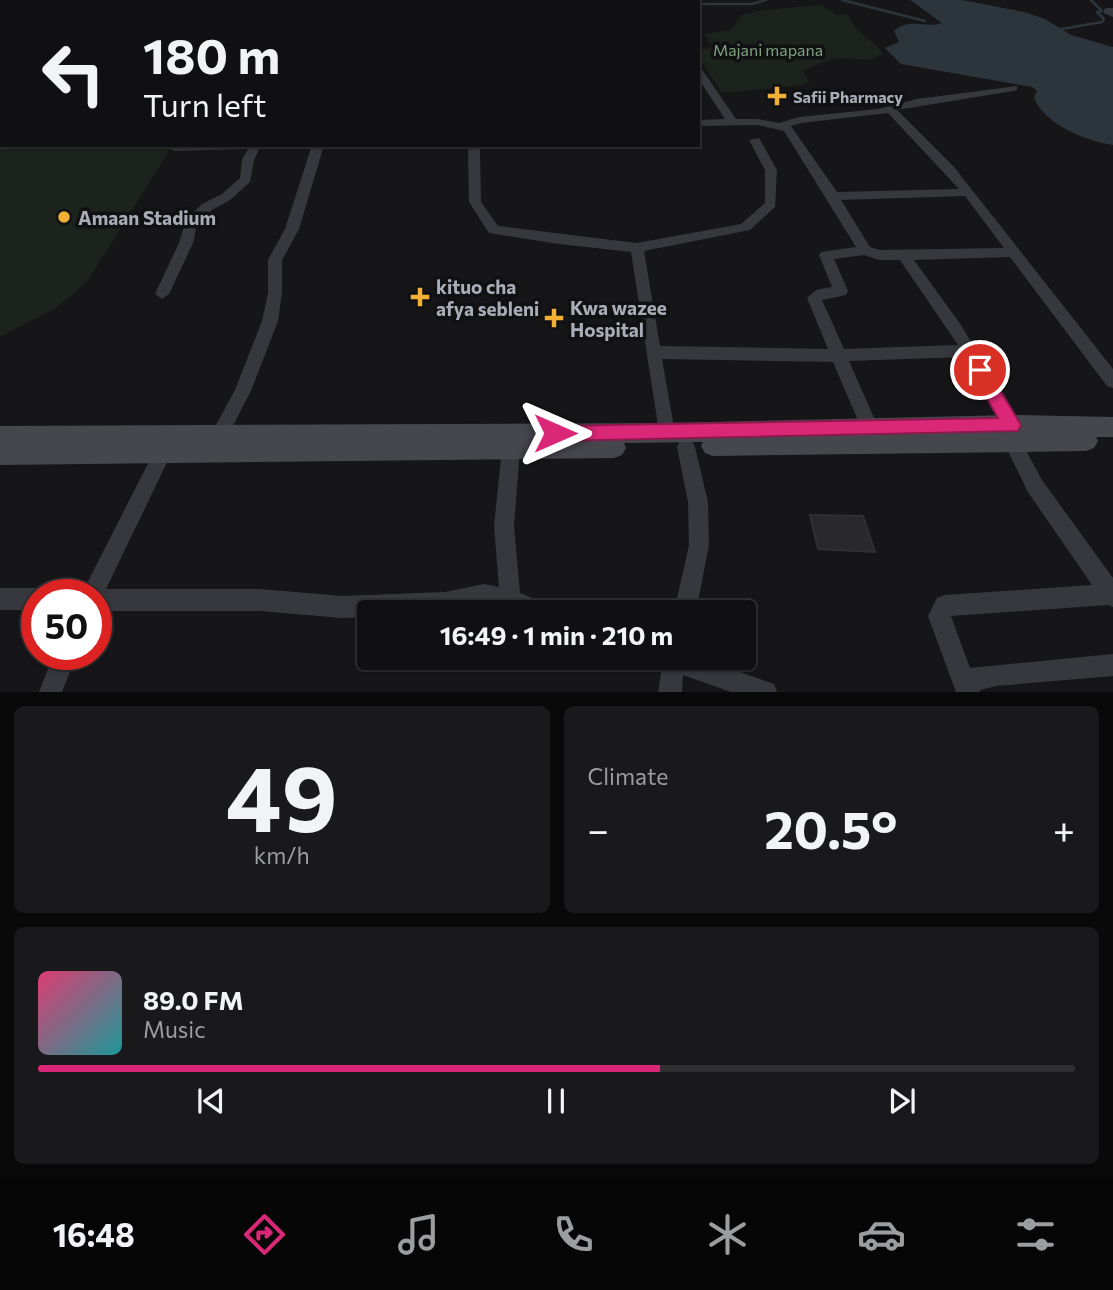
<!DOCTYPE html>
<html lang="en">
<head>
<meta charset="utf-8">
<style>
	:root { --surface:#101012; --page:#19191b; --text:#f1f3f6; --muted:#9c9d9f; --line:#303032; --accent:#db2777 }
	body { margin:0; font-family:Commissioner,sans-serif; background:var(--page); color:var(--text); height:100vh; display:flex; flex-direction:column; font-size:26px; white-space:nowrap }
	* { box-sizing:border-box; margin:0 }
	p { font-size:23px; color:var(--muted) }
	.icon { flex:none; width:38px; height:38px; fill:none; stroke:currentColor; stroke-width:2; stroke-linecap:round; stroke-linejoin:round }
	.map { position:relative; height:692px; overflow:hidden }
	.panel { display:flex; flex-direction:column; gap:14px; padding:14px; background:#09090a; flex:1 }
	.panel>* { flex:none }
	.banner { position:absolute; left:0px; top:0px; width:700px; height:147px; box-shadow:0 2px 5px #0004,0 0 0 2px var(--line); background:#101012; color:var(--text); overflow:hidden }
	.speed { position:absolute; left:21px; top:579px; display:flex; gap:14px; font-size:35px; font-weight:700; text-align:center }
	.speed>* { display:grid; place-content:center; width:91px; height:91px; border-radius:50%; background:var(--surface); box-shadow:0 2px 5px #0004,0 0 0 2px var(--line); line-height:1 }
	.speed .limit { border:10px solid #d22; background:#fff; color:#111 }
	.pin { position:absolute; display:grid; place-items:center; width:60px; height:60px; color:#fff; margin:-30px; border:4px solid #fff; border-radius:50%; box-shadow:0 2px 7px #0007 }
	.me { position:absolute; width:77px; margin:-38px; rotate:90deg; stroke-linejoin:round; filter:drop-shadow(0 0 5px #0008) }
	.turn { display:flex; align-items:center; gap:24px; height:147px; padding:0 28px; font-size:32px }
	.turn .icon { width:91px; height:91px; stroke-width:2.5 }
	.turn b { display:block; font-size:49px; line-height:60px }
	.big { font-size:52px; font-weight:700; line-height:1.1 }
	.panel .tile { flex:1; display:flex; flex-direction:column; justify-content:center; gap:10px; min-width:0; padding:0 24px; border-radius:10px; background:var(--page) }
	.panel .dial { align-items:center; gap:0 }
	.dial b { font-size:91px; line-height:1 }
	.song { display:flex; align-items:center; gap:21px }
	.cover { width:84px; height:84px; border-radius:10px; background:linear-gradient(135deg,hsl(340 70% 55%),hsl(180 70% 35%)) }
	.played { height:7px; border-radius:4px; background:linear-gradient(90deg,var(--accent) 60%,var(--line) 60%) }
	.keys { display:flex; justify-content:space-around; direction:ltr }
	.heat { display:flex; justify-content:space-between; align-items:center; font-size:38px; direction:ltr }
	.panel .tiles { flex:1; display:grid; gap:14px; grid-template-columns:1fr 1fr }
	.tile:last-child { grid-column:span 2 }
	.trip { position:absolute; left:357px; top:600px; width:399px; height:70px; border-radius:7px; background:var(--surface); box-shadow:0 2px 5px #0004,0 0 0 2px var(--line); font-weight:700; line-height:70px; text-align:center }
	.menu { display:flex; height:112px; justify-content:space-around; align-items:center; background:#060607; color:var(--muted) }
	.menu .icon { width:49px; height:49px }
	.menu .selected { color:var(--accent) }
	.menu b { font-size:32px; color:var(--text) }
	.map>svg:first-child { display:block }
	.green { fill:#1c231d }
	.water { fill:#2c353c }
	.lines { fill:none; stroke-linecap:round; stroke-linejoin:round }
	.stream { stroke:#2c353c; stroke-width:2.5 }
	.building { fill:#29292c; stroke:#303034; stroke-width:2 }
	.minor { fill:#37383d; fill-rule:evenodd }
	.secondary { fill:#45474d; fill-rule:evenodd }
	.route { fill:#db2777; stroke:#8e194d; stroke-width:2 }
	.poi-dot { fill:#f2b134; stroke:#111113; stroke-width:2.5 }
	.labels { text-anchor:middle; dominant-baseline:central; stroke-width:7; stroke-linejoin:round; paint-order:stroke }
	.far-park-label { font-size:16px; fill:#7fa381; stroke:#111113 }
	.far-poi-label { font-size:16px; font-weight:bold; fill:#a8adb8; stroke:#111113; text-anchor:start }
	.poi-label { font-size:19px; font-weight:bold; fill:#a8adb8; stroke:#111113; text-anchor:start }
</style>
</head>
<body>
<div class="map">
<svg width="1113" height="692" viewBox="0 0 1113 692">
	<rect width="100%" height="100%" fill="#161618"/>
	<g class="green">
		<path d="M821 5 837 15 848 14C854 33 871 38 883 53 868 65 849 56 834 59 823 61 813 68 802 70L809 81 802 85 722 93 698 56V50L713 47 704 34 730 30 742 15 763 10Z"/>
		<path d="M0 125 2 145H168L169 151 87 282 56 308 0 337Z"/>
	</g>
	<path class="water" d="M910 0H962L1024 12 1045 19 1071 35 1113 47V145C1086 141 1043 124 1034 97L1037 91 1032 87 901 64 885 48 899 42 894 31C910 17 925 29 942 23Z"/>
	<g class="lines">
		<g class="stream">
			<path d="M842 0 925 21"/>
			<path d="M247 2 249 0"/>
			<path d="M698 4H752L766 0"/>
			<path d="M1056 30 1102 22 1104 19 1097 12 1102 11 1091 0"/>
		</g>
	</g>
	<path class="building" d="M810 515 863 516 875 552 818 549Z"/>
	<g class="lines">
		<g class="minor">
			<path d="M329 0H347L327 2Z"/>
			<path d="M413 0H428L411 2Z"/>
			<path d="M658 0H666L667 2H659Z"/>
			<path d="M1107 8H1113V17L1104 13V9Z"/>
			<rect x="0" y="39" width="2" height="6"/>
			<path d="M698 67 701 68 736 119H758L779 123 799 117 878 109 917 99 1017 86V90L1013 91 897 110 954 167 1113 369V388L1107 386 1010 257 914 260 961 325 1021 425 1018 430 1012 432 1006 430 964 357 849 361 878 427 875 432 869 434 863 432 833 362 662 359 675 433 672 438 666 441 660 438 631 252 559 244 489 233 469 202 468 149 474 146 480 149 481 202 498 226 637 243 741 224 765 203V170L749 140 759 138 777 170 775 207 750 230 644 251 660 346 828 349 807 298 816 290 832 287 819 255 821 252 856 247 784 131 758 125 698 126V120L725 119 698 78ZM888 113 959 189 837 192 791 126 801 123ZM965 196 1004 248 880 250 870 247 841 200ZM864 255 879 260H900L958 345 844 349 822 300 846 295 848 291 834 259Z"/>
			<path d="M171 145H285L279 148 259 149 254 160 250 182 230 200 212 210 197 224 193 243 169 294 162 299 155 294 179 243 186 220 202 204 222 194 240 178 242 160 248 149 174 151 168 148Z"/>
			<path d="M312 145H324L299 229 282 260V293L278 321 251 391 226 439 220 442 214 439 211 434 235 390 262 321 268 293V260L285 229Z"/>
			<path d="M1012 433 1018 436 1042 480 1113 578V607L1108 605 951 616 970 668 1113 654V676L997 686 980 690V692H956L928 616 937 598 945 595 1092 585 1028 492 1003 441 1006 436Z"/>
			<path d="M686 439 692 441 695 447 708 502 709 545 696 612H674L689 545 688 502 677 447 680 441Z"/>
			<path d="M511 441 517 443 520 449 514 526 520 593 547 604 550 612H516L484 606 451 612H369V617L342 618 260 611H96V595H81L157 446 163 444 169 446 172 452 106 589H260L342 596 445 592 484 584 499 587 494 526 502 449 505 443Z"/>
			<path d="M0 588H37L46 595H37V610H0Z"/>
			<path d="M54 654H77L62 692H39Z"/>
			<path d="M657 658H701L774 684 777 692H731L683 675 682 692H658L662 667Z"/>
		</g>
		<path class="secondary" d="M1012 415 1113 417V437H1096L1098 441 1094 448 1086 451 713 456 705 453 701 446 703 442 624 443 626 448 622 455 614 458 0 465V426L666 423Z"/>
	</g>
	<path class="route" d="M980 363 985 365 1021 425 1018 431 555 441 548 439 546 433 548 428 555 426 998 418 971 370 974 365Z"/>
	<g class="poi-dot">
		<path d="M773.5 85.5h7v7h7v7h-7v7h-7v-7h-7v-7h7z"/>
		<circle cx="64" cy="217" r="7"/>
		<path d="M416.5 286.5h7v7h7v7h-7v7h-7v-7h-7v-7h7z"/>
		<path d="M550.5 307.5h7v7h7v7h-7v7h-7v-7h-7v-7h7z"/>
	</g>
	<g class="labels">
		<g class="far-park-label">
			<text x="768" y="49">Majani mapana</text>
		</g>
		<g class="far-poi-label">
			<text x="793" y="96">Safii Pharmacy</text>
		</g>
		<g class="poi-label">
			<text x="78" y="217">Amaan Stadium</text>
			<text x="436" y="286">kituo cha<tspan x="436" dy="22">afya sebleni</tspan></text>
			<text x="570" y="307">Kwa wazee<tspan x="570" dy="22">Hospital</tspan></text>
		</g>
	</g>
</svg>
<div class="speed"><div class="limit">50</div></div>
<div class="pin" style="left:980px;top:370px;background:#d93025"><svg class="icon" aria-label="arrive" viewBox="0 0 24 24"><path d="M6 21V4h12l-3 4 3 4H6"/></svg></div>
<svg class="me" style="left:555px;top:433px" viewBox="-20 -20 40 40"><path d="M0-17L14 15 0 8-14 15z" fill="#db2777" stroke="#fff" stroke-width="4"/></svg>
<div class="trip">16:49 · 1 min · 210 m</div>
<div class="banner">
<div class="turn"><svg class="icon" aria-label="left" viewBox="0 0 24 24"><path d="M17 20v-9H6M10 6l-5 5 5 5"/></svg><div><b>180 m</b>Turn left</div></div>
</div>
</div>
<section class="panel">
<div class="tiles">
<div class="tile dial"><b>49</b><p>km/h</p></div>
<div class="tile"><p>Climate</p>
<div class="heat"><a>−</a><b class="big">20.5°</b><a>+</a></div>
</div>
<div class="tile">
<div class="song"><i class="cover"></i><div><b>89.0 FM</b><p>Music</p></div></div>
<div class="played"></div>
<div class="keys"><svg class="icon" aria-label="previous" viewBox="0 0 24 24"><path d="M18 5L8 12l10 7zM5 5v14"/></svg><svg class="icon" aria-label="pause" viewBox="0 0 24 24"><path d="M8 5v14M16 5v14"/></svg><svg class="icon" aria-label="next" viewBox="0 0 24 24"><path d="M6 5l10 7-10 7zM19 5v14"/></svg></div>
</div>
</div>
</section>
<nav class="menu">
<b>16:48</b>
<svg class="icon selected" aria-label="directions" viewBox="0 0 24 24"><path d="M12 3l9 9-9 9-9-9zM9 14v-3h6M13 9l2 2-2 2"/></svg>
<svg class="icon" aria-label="music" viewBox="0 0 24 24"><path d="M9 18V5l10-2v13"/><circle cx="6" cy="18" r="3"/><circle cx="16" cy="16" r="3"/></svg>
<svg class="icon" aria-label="phone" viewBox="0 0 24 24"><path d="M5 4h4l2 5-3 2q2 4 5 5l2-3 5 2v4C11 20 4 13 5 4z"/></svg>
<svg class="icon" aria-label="climate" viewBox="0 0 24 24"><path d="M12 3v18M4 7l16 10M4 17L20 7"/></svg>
<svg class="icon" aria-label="car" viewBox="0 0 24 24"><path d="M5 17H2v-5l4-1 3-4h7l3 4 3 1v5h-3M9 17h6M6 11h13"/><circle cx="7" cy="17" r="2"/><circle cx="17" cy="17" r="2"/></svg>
<svg class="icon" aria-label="filters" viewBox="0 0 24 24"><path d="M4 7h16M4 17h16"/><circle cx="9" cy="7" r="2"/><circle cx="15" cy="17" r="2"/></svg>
</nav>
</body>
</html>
